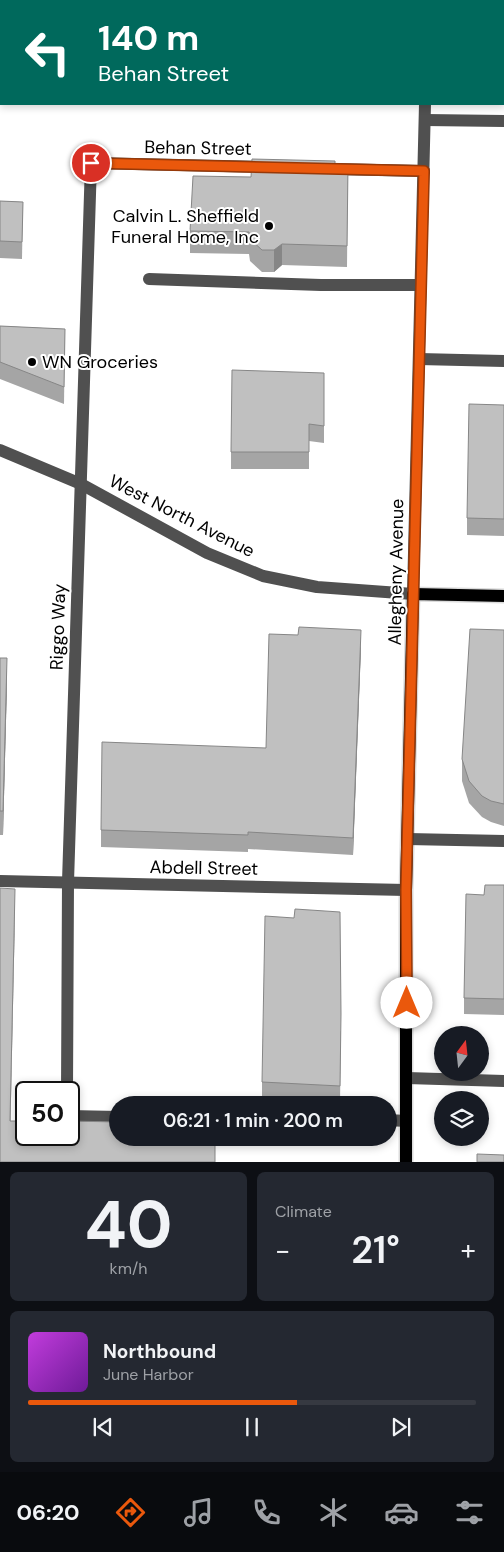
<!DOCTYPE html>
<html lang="en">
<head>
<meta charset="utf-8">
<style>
	:root { --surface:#171b24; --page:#242831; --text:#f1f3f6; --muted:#9ea1a6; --line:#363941; --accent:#ea580c }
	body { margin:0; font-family:"DM Sans",sans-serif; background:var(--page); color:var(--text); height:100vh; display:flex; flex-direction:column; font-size:19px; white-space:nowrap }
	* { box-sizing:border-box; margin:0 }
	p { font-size:16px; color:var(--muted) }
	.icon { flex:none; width:28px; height:28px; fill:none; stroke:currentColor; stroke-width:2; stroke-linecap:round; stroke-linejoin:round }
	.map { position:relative; height:1162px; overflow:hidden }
	.sheet { display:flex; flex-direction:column; gap:10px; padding:10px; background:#0d0f14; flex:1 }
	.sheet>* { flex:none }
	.banner { position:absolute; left:0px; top:0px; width:505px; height:105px; box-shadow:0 2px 8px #0003; background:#00695c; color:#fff; overflow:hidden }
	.needle { width:32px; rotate:15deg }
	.fabs { position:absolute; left:434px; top:1026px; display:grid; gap:10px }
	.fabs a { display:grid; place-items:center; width:55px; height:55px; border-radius:50%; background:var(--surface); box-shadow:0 2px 8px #0003; font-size:25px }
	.speed { position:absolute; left:15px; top:1081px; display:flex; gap:10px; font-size:25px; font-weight:700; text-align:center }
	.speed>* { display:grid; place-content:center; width:65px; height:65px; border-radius:50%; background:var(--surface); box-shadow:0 2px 8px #0003; line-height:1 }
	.speed .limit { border:2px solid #111; border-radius:8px; background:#fff; color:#111 }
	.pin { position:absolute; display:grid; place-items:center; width:42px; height:42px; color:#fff; margin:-21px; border:2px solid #fff; border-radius:50%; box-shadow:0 1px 5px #0007 }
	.me { position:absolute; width:55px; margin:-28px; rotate:0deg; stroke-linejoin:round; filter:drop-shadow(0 0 4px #0008) }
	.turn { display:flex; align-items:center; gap:18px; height:105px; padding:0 15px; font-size:22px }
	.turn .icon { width:65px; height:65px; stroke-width:2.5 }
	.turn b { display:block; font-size:35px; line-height:42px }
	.big { font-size:38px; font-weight:600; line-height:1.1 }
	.sheet .tile { flex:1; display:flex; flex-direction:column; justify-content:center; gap:8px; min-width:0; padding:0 18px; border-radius:8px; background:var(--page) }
	.sheet .dial { align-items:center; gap:0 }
	.dial b { font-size:65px; line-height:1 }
	.song { display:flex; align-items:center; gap:15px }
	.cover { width:60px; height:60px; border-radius:8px; background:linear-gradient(135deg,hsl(290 70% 55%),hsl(280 70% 35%)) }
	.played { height:5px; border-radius:2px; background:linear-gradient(90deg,var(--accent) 60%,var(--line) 60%) }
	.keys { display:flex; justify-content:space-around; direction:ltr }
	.heat { display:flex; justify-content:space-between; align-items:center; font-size:28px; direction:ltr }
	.sheet .tiles { flex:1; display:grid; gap:10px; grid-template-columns:1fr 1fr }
	.tile:last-child { grid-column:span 2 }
	.trip { position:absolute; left:109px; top:1096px; width:288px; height:50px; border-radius:25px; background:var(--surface); box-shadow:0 2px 8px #0003; font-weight:600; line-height:50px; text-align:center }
	.tab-bar { display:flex; height:80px; justify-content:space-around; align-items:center; background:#090b0e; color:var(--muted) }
	.tab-bar .icon { width:35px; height:35px }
	.tab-bar .on { color:var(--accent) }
	.tab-bar b { font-size:22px; color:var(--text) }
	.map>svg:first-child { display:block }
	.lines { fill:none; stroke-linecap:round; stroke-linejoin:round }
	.major-casing { stroke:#dbdbdb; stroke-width:15 }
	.minor { stroke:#505050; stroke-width:12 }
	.major { stroke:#000; stroke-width:12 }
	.wall { fill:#a5a5a5 }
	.shaded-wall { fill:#868686 }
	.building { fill:#c0c0c0; stroke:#868686 }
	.route-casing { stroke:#983908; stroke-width:12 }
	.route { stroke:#ea580c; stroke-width:9 }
	.poi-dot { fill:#000; stroke:#fff; stroke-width:2 }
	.labels { text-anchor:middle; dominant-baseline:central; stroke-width:4; stroke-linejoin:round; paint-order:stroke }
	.street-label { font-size:18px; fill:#000; stroke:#fff }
	.poi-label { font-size:18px; fill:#000; stroke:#fff; text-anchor:end }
</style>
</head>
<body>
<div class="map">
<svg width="504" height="1162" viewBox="0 0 504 1162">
	<rect width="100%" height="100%" fill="#fff"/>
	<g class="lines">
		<defs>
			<path id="major" d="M406 1162V890L413 594 504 596"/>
		</defs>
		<use href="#major" class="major-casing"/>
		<g class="minor">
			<path d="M428 1V0"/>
			<path d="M425 120 504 121"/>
			<path d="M331 169 424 171"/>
			<path d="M149 279 321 285H421"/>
			<path d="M419 359 504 361"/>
			<path d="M0 450 81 484 207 553 263 576 317 587 413 594 425 104"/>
			<path d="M408 839 504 841"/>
			<path d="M0 881 406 890"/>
			<path d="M407 1078 504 1081"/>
			<path d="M67 1092 68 882 91 163 268 167"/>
			<path d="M69 1116 118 1117"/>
			<path d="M388 1120 406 1121"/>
		</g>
		<use href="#major" class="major"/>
	</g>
	<g class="wall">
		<path d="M0 0 1 1V20H0Z"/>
		<path d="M64 104H100V105Z"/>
		<path d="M335 165H348L347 267 282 265 274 272H262L250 261 249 254 190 253V231L251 177Z"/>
		<path d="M0 201 23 202 22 259 0 258Z"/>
		<path d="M0 326 65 329 64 404 0 379Z"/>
		<path d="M324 373V443L309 441V469H231V452Z"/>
		<path d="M504 405V536L467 535V518Z"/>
		<path d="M504 630V826L491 822 482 817 469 803 462 781V759Z"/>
		<path d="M361 647 353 855 248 849V852L101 847V830L266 748Z"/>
		<path d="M0 658 7 683 3 835H0Z"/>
		<path d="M504 885V1015L464 1014V998L484 895Z"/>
		<path d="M341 1031 340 1103 262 1099V1082Z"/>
	</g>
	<g class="shaded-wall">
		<path d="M282 244V265L274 272V250Z"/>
		<path d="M361 630V647L353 855V838Z"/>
		<path d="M7 658V683L3 835V811Z"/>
		<path d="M15 889V913L10 1145V1121Z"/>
	</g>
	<g class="building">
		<path d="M0 0H372L373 1H1V3H0Z"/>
		<path d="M479 0H504V50V1H479Z"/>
		<path d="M252 159 335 161V165H348L347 246 282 244 274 250H262L250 239 249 232 190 231 193 176 251 177Z"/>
		<path d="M0 201 23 202 22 242 0 241Z"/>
		<path d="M0 326 65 329 64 387 0 362Z"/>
		<path d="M232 370 324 373V426L309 424V452H231Z"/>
		<path d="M469 404 504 405V519L467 518Z"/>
		<path d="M299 627 361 630 353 838 248 832V835L101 830 102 742 266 748 269 634 298 635Z"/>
		<path d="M470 629 504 630V804L491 801 482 796 469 781 462 759Z"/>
		<path d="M0 658H7L3 811H0Z"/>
		<path d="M485 885H504V999L464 998 466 894 484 895Z"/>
		<path d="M0 888 15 889 10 1121H26V1135H69V1121L118 1122V1138H215V1162H0Z"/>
		<path d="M295 909 340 912 341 1014 340 1086 262 1082 265 916 294 918Z"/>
		<path d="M477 1154 504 1155V1162H477Z"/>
	</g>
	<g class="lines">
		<defs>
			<path id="route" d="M91 163 424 171 406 890 407 1003"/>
		</defs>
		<use href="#route" class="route-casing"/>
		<use href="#route" class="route"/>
	</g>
	<g class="poi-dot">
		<circle cx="269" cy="226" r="5"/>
		<circle cx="32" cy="362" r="5"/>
	</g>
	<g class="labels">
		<g class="street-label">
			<text transform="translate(198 148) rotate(1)">Behan Street</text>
			<text transform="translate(182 516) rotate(27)">West North Avenue</text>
			<text transform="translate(396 572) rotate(-89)">Allegheny Avenue</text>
			<text transform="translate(58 627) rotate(-88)">Riggo Way</text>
			<text transform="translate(204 868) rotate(1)">Abdell Street</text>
		</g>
		<g class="poi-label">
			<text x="259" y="216">Calvin L. Sheffield<tspan x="259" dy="21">Funeral Home, Inc</tspan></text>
			<text x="42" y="362" text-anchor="start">WN Groceries</text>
		</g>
	</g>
</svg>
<div class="fabs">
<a><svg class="needle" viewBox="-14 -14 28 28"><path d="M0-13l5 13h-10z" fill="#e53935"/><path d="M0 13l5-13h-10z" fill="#9ea1a6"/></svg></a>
<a><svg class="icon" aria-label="layers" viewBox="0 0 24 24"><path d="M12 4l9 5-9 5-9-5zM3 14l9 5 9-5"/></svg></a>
</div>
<div class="speed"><div class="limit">50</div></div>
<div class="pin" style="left:91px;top:163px;background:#d93025"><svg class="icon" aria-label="arrive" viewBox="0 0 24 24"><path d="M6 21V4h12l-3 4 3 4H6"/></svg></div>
<svg class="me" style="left:407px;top:1003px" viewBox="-20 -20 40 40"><circle r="19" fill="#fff"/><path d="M0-13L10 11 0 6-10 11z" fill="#ea580c"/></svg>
<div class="trip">06:21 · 1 min · 200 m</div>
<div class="banner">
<div class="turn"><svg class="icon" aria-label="left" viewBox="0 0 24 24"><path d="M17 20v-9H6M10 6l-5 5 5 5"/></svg><div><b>140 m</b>Behan Street</div></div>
</div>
</div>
<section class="sheet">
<div class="tiles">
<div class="tile dial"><b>40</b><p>km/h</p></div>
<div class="tile"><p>Climate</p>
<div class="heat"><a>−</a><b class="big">21°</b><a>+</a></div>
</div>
<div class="tile">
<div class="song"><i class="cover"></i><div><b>Northbound</b><p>June Harbor</p></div></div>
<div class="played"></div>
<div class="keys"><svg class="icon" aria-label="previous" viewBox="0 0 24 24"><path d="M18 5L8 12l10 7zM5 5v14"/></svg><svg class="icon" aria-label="pause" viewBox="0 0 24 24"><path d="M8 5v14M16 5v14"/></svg><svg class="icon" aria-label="next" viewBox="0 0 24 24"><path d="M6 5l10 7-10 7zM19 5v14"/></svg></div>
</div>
</div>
</section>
<nav class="tab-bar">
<b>06:20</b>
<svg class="icon on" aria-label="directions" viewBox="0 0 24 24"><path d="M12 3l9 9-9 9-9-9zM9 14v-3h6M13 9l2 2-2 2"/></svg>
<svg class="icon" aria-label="music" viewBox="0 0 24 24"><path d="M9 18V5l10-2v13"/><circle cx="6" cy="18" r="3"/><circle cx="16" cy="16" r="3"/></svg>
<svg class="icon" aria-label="phone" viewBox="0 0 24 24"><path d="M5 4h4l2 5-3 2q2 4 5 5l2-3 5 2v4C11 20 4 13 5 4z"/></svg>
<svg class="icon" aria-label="climate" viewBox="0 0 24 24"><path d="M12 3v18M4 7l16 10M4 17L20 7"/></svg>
<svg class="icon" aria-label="car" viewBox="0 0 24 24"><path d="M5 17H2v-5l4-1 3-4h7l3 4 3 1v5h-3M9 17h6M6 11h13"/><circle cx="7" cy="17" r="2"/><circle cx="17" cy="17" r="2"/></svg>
<svg class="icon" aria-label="filters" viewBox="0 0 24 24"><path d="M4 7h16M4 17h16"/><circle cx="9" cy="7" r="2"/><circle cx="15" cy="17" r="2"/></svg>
</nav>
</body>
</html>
